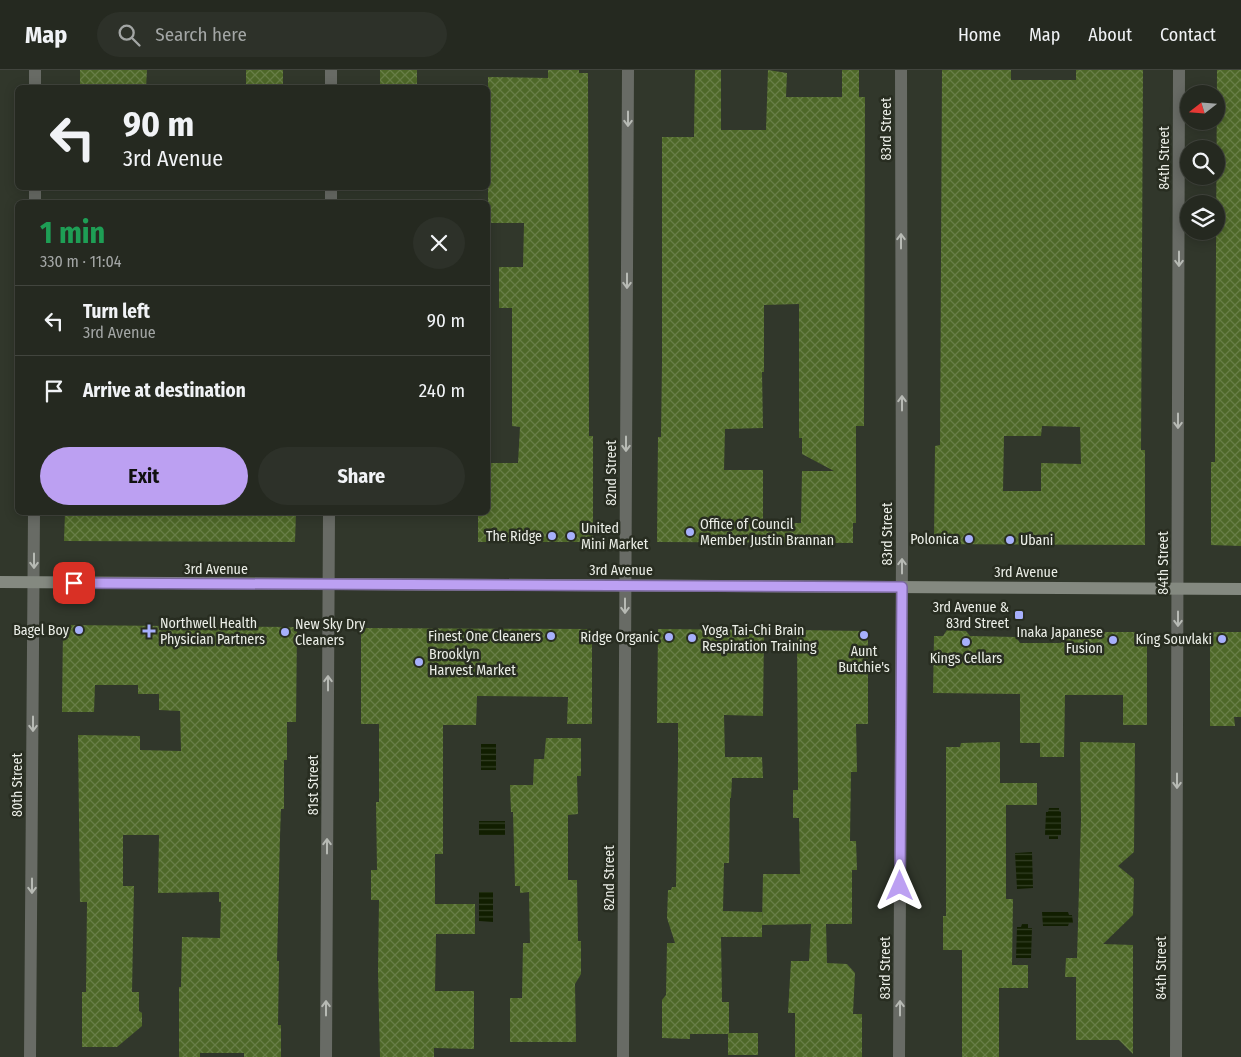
<!DOCTYPE html>
<html lang="en">
<head>
<meta charset="utf-8">
<style>
  body { margin:0; font-family:"Fira Sans Condensed",sans-serif; background:#2d3129; color:#f1f3f6; height:100vh; display:flex; flex-direction:column; font-size:19px; white-space:nowrap }
  * { box-sizing:border-box; margin:0 }
  p { font-size:16px; color:#a3a6a5 }
  .icon { flex:none; width:28px; height:28px; fill:none; stroke:currentColor; stroke-width:2; stroke-linecap:round; stroke-linejoin:round }
  .map { position:relative; flex:1; overflow:hidden }
  .panel { position:absolute; left:15px; top:130px; width:475px; height:315px; display:flex; flex-direction:column; background:#252920; border-radius:8px; box-shadow:0 2px 12px #0003,0 0 0 1px #42453e }
  .panel>* { flex:none }
  .hud { position:absolute; left:15px; top:15px; width:475px; height:105px; border-radius:8px; box-shadow:0 2px 12px #0003,0 0 0 1px #42453e; background:#252920; color:#f1f3f6; overflow:hidden }
  .needle { width:32px; rotate:253deg }
  .controls { position:absolute; left:1180px; top:15px; display:grid; gap:10px }
  .controls a { display:grid; place-items:center; width:45px; height:45px; border-radius:50%; background:#252920; box-shadow:0 2px 12px #0003,0 0 0 1px #42453e; font-size:25px }
  .pin { position:absolute; display:grid; place-items:center; width:42px; height:42px; color:#fff; margin:-21px; border-radius:10px; box-shadow:0 2px 8px #0006 }
  .me { position:absolute; width:55px; margin:-28px; rotate:0deg; stroke-linejoin:round; filter:drop-shadow(0 0 4px #0008) }
  .turn { display:flex; align-items:center; gap:18px; height:105px; padding:0 25px; font-size:22px }
  .turn .icon { width:65px; height:65px; stroke-width:2.5 }
  .turn b { display:block; font-size:35px; line-height:42px }
  .round { display:grid; place-items:center; flex:none; width:52px; height:52px; border-radius:26px; background:#2d3129 }
  .head { display:flex; align-items:center; justify-content:space-between; height:85px; padding:0 25px }
  h1 { font-size:30px; font-weight:700; line-height:38px; color:#1e9e55 }
  .button { display:flex; gap:10px; margin-top:auto; padding:10px 25px }
  .button a { flex:1; height:58px; border-radius:30px; background:#bca0f2; color:#111; font-size:20px; font-weight:700; line-height:58px; text-align:center }
  .button a+a { background:#2d3129; color:#f1f3f6 }
  ul { padding:0; list-style:none }
  li { display:flex; align-items:center; gap:15px; height:70px; padding:0 25px; border-top:1px solid #42453e }
  li div { flex:1 }
  li b { display:block; font-size:19px }
  li em { font-style:normal }
  header { display:flex; align-items:center; gap:30px; box-sizing:border-box; height:70px; padding:0 25px; background:#252920; border-bottom:1px solid #42453e }
  header strong { font-size:24px }
  nav { display:flex; gap:28px; margin-inline-start:auto; font-size:18px }
  .search { width:350px; height:45px; background:#2d3129; display:flex; align-items:center; gap:12px; box-sizing:border-box; padding:0 18px; border-radius:28px; color:#a3a6a5; font-size:19px }
  .map>svg:first-child { display:block }
  .water { fill:url(#water-rules) }
  .building { fill:url(#building-cross-hatch); fill-rule:evenodd }
  .lines { fill:none; stroke-linecap:round; stroke-linejoin:round }
  .street { stroke:#686b65; stroke-width:12 }
  .secondary { stroke:#848980; stroke-width:12 }
  .oneway { stroke:#b7bab4 }
  .route-casing { stroke:#7a689d; stroke-width:12 }
  .route { stroke:#bca0f2; stroke-width:9 }
  .poi-dot { fill:#a7b0fc; stroke:#282d21; stroke-width:2 }
  .labels { text-anchor:middle; stroke-width:5; stroke-linejoin:round; paint-order:stroke }
  .street-label { font-size:14px; fill:#ecefe8; stroke:#282d21 }
  .poi-label { font-size:14px; fill:#ecefe8; stroke:#282d21; text-anchor:end }
</style>
</head>
<body>
<header>
<strong>Map</strong>
<div class="search"><svg class="icon" aria-label="search" viewBox="0 0 24 24"><circle cx="10" cy="10" r="6"/><path d="M15 15l6 6"/></svg>Search here</div>
<nav><a>Home</a><a>Map</a><a>About</a><a>Contact</a></nav>
</header>
<div class="map">
<svg width="1241" height="987" viewBox="0 0 1241 987">
  <defs>
    <pattern id="water-rules" width="6" height="5" patternUnits="userSpaceOnUse" patternTransform="scale(1.25)"><rect width="6" height="5" fill="#111e00"/><path d="M0 2.5h6" fill="none" stroke="#343f25"/></pattern>
    <pattern id="building-cross-hatch" width="8" height="8" patternUnits="userSpaceOnUse" patternTransform="scale(1.25)"><rect width="8" height="8" fill="#4e6828"/><path d="M0 0l8 8M0 8l8-8" fill="none" stroke="#687e47"/></pattern>
  </defs>
  <rect width="100%" height="100%" fill="#31372b"/>
  <!-- water -->
  <path class="water" d="M481 674H496V700H481Z
    M1049 738H1059V741L1061 742V765H1058V769H1049V765H1045L1046 742H1048Z
    M479 751H505V765H479Z
    M1032 782 1033 818 1017 819 1015 783Z
    M479 822H493V852L479 851Z
    M1042 842H1068L1069 845H1072L1073 853H1069L1068 856H1043Z
    M1022 854H1028V858H1032L1031 888H1016L1017 857H1021Z"/>
  <!-- building -->
  <path class="building" d="M80 0H147L146 18H80Z
    M246 0H283V18H246Z
    M380 0H417V18H380Z
    M548 0H579V3H588L589 366H593V472H478V442H488V393H518L520 357 512 356V238H499V197H523L524 153H488V7L548 8Z
    M695 0H721V60H766L768 0 787 3 786 27H842V0H859V27H865L864 356H856V453H853V473L657 472 658 367H661L662 292V67H694ZM799 234V368H802V384L834 401H802L801 453H763V400H724L725 359 763 358 762 302H764V235Z
    M942 0H1011V10H1076V0H1143L1141 380H1145V475L934 474 935 376 940 375ZM1042 356 1080 357 1081 394 1041 393V421H1003L1004 366H1041Z
    M1217 0H1241V476L1211 475V392H1215V361Z
    M65 442H296L295 472 64 471Z
    M63 555 297 557 296 652H287V690H284V739H281L280 766 277 891H279L278 955H281V987H244V983H200V987H179V917H181L182 867 220 868 221 832H219V822L158 823 159 765H123V816H134L132 922H139V941L142 943V956L117 977H82V922H86L87 832H80L78 665 140 666V680L181 681 180 641 159 640V624H138V615H95L94 642H62Z
    M361 558 592 559V654H567L568 627 477 626 476 655H443V784H435V834H475V864H436L435 921H474V979L434 978V987H380L378 901 379 830H371V800H377L376 732H379V654H361Z
    M658 559 764 560 763 646 724 645 725 687H762L763 708H732L731 728H730L729 793H724L723 841 762 842V867H721L722 932H729V963H758V985H728V964H690V969L662 968V930L666 925 667 873H675L667 848 668 820H671L672 817H676L678 690V653H657Z
    M797 560 868 561V654H856L857 702H851L850 771H856L857 800H852V854H826L827 893 847 894 855 903 853 944H862V987H795V943H788L791 891H809L811 854 762 855 763 804H800L799 748H793V720H798Z
    M947 560 966 561 970 566 1016 567 1020 573H1061L1064 567H1103V562H1147V655H1123V625H1065L1064 687H1040V673H1020V624L933 623 934 566H943Z
    M1210 562H1241V647H1234L1235 656H1210Z
    M546 668H581V706H577L578 744 568 745V810H577L578 871H581V904L575 914 576 972H510V928H522L523 873H530L529 822 520 823V816H515L513 742H511L510 715H533L534 689H544Z
    M1000 672V713H1037V735H1006V829H1013L1012 895H1028V918H999V987H962V880H943V846H946V677H960L961 673Z
    M1080 672 1135 673 1134 782 1118 796 1134 809 1133 845 1103 874 1133 875V984L1119 970H1076V907H1065L1066 888H1077L1081 749Z"/>
  <g class="lines">
    <!-- street -->
    <path class="street" d="M35 18V0
      M331 18V0
      M35 132V118
      M331 132V118
      M30 987 34 442
      M326 987 329 442
      M623 987 628 0
      M899 987 902 484 901 0
      M1176 987 1179 0"/>
    <!-- secondary -->
    <path class="secondary" d="M0 512 1241 519"/>
  </g>
  <!-- one-way arrows -->
  <defs><path id="oneway-shaft" d="M-6 0H5M1.5-3L5.5 0L1.5 3" fill="none" stroke-width="1.6" stroke-linecap="round" stroke-linejoin="round" transform="scale(1.25)"/></defs>
  <g class="oneway">
    <use href="#oneway-shaft" transform="translate(628 49) rotate(90)"/>
    <use href="#oneway-shaft" transform="translate(901 171) rotate(-90)"/>
    <use href="#oneway-shaft" transform="translate(1179 189) rotate(90)"/>
    <use href="#oneway-shaft" transform="translate(627 211) rotate(90)"/>
    <use href="#oneway-shaft" transform="translate(902 333) rotate(-90)"/>
    <use href="#oneway-shaft" transform="translate(1178 351) rotate(90)"/>
    <use href="#oneway-shaft" transform="translate(626 374) rotate(90)"/>
    <use href="#oneway-shaft" transform="translate(34 491) rotate(90)"/>
    <use href="#oneway-shaft" transform="translate(902 496) rotate(-90)"/>
    <use href="#oneway-shaft" transform="translate(625 536) rotate(90)"/>
    <use href="#oneway-shaft" transform="translate(1178 549) rotate(90)"/>
    <use href="#oneway-shaft" transform="translate(328 613) rotate(-90)"/>
    <use href="#oneway-shaft" transform="translate(33 654) rotate(90)"/>
    <use href="#oneway-shaft" transform="translate(1177 711) rotate(90)"/>
    <use href="#oneway-shaft" transform="translate(327 776) rotate(-90)"/>
    <use href="#oneway-shaft" transform="translate(32 816) rotate(90)"/>
    <use href="#oneway-shaft" transform="translate(326 938) rotate(-90)"/>
    <use href="#oneway-shaft" transform="translate(900 938) rotate(-90)"/>
  </g>
  <g class="lines">
    <!-- route casing -->
    <g class="route-casing">
      <path id="route" d="M74 513 902 517 900 816"/>
    </g>
    <!-- route -->
    <use href="#route" class="route"/>
  </g>
  <!-- markers -->
  <g class="poi-dot">
    <circle cx="690" cy="462" r="5"/>
    <circle cx="552" cy="466" r="5"/>
    <circle cx="571" cy="466" r="5"/>
    <circle cx="969" cy="469" r="5"/>
    <circle cx="1010" cy="470" r="5"/>
    <rect x="1014" y="540" width="10" height="10" rx="2.5"/>
    <circle cx="79" cy="560" r="5"/>
    <path d="M146.5 553.5h5v5h5v5h-5v5h-5v-5h-5v-5h5z"/>
    <circle cx="285" cy="562" r="5"/>
    <circle cx="864" cy="565" r="5"/>
    <circle cx="551" cy="566" r="5"/>
    <circle cx="669" cy="567" r="5"/>
    <circle cx="692" cy="568" r="5"/>
    <circle cx="1222" cy="569" r="5"/>
    <circle cx="1113" cy="570" r="5"/>
    <circle cx="966" cy="572" r="5"/>
    <circle cx="419" cy="592" r="5"/>
  </g>
  <g class="labels">
    <!-- street labels -->
    <g class="street-label">
      <text transform="translate(886 59) rotate(-90)" y="5">83rd Street</text>
      <text transform="translate(1164 88) rotate(-90)" y="5">84th Street</text>
      <text transform="translate(611 403) rotate(-90)" y="5">82nd Street</text>
      <text transform="translate(887 464) rotate(-90)" y="5">83rd Street</text>
      <text transform="translate(1163 493) rotate(-90)" y="5">84th Street</text>
      <text x="216" y="504">3rd Avenue</text>
      <text x="621" y="505">3rd Avenue</text>
      <text x="1026" y="507">3rd Avenue</text>
      <text transform="translate(17 715) rotate(-90)" y="5">80th Street</text>
      <text transform="translate(313 715) rotate(-90)" y="5">81st Street</text>
      <text transform="translate(609 808) rotate(-90)" y="5">82nd Street</text>
      <text transform="translate(885 898) rotate(-90)" y="5">83rd Street</text>
      <text transform="translate(1161 898) rotate(-90)" y="5">84th Street</text>
    </g>
    <!-- poi labels -->
    <g class="poi-label">
      <text x="700" y="459" text-anchor="start">Office of Council<tspan x="700" dy="16">Member Justin Brannan</tspan></text>
      <text x="581" y="463" text-anchor="start">United<tspan x="581" dy="16">Mini Market</tspan></text>
      <text x="542" y="471">The Ridge</text>
      <text x="959" y="474">Polonica</text>
      <text x="1020" y="475" text-anchor="start">Ubani</text>
      <text x="1009" y="542">3rd Avenue &amp;<tspan x="1009" dy="16">83rd Street</tspan></text>
      <text x="160" y="558" text-anchor="start">Northwell Health<tspan x="160" dy="16">Physician Partners</tspan></text>
      <text x="295" y="559" text-anchor="start">New Sky Dry<tspan x="295" dy="16">Cleaners</tspan></text>
      <text x="69" y="565">Bagel Boy</text>
      <text x="702" y="565" text-anchor="start">Yoga Tai-Chi Brain<tspan x="702" dy="16">Respiration Training</tspan></text>
      <text x="1103" y="567">Inaka Japanese<tspan x="1103" dy="16">Fusion</tspan></text>
      <text x="541" y="571">Finest One Cleaners</text>
      <text x="659" y="572">Ridge Organic</text>
      <text x="1212" y="574">King Souvlaki</text>
      <text x="864" y="586" text-anchor="middle">Aunt<tspan x="864" dy="16">Butchie's</tspan></text>
      <text x="429" y="589" text-anchor="start">Brooklyn<tspan x="429" dy="16">Harvest Market</tspan></text>
      <text x="966" y="593" text-anchor="middle">Kings Cellars</text>
    </g>
  </g>
</svg>
<div class="controls">
<a><svg class="needle" viewBox="-14 -14 28 28"><path d="M0-13l5 13h-10z" fill="#e53935"/><path d="M0 13l5-13h-10z" fill="#a3a6a5"/></svg></a>
<a><svg class="icon" aria-label="search" viewBox="0 0 24 24"><circle cx="10" cy="10" r="6"/><path d="M15 15l6 6"/></svg></a>
<a><svg class="icon" aria-label="layers" viewBox="0 0 24 24"><path d="M12 4l9 5-9 5-9-5zM3 14l9 5 9-5"/></svg></a>
</div>
<div class="pin" style="left:74px;top:513px;background:#d93025"><svg class="icon" aria-label="arrive" viewBox="0 0 24 24"><path d="M6 21V4h12l-3 4 3 4H6"/></svg></div>
<svg class="me" style="left:900px;top:816px" viewBox="-20 -20 40 40"><path d="M0-17L14 15 0 8-14 15z" fill="#bca0f2" stroke="#fff" stroke-width="4"/></svg>
<div class="hud">
<div class="turn"><svg class="icon" aria-label="left" viewBox="0 0 24 24"><path d="M17 20v-9H6M10 6l-5 5 5 5"/></svg><div><b>90 m</b>3rd Avenue</div></div>
</div>
<section class="panel">
<div class="head"><div><h1>1 min</h1><p>330 m · 11:04</p></div><a class="round"><svg class="icon" aria-label="close" viewBox="0 0 24 24"><path d="M6 6l12 12M18 6L6 18"/></svg></a></div>
<ul>
<li><svg class="icon" aria-label="left" viewBox="0 0 24 24"><path d="M17 20v-9H6M10 6l-5 5 5 5"/></svg><div><b>Turn left</b><p>3rd Avenue</p></div><em>90 m</em></li>
<li><svg class="icon" aria-label="arrive" viewBox="0 0 24 24"><path d="M6 21V4h12l-3 4 3 4H6"/></svg><div><b>Arrive at destination</b></div><em>240 m</em></li>
</ul>
<div class="button"><a>Exit</a><a>Share</a></div>
</section>
</div>
</body>
</html>
